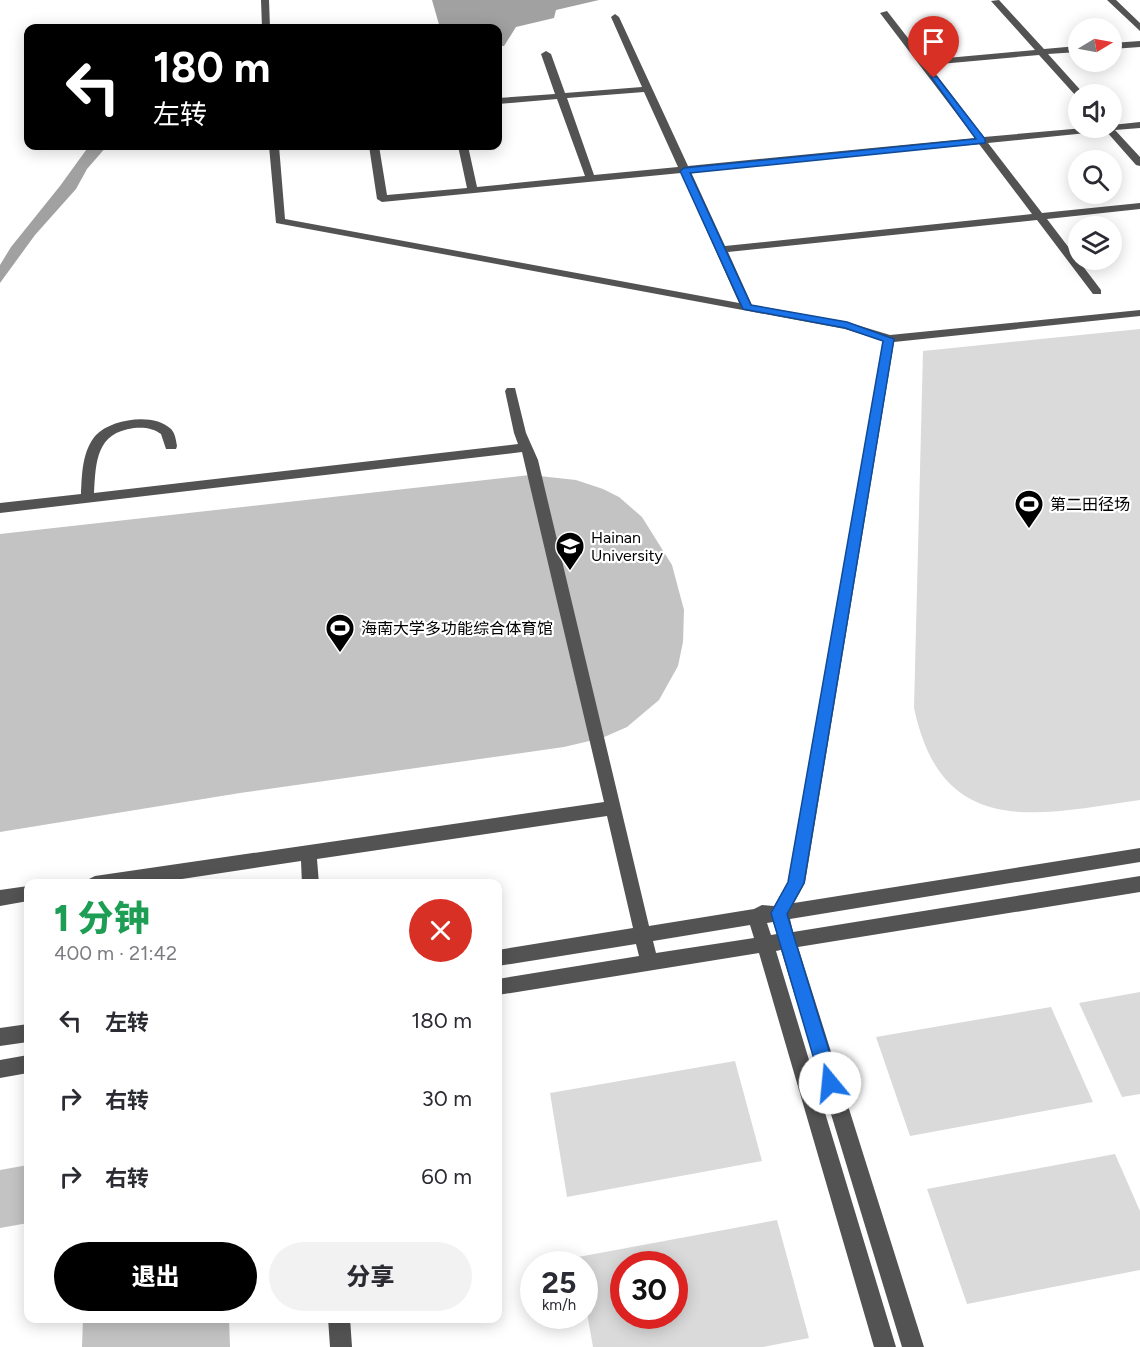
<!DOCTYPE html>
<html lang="zh">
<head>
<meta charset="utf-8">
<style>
  body { margin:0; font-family:Figtree,"Noto Sans SC",sans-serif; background:#f2f2f3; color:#2b2b33; height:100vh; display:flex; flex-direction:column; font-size:22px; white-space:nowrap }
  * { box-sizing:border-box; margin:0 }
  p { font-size:20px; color:#7c7c81 }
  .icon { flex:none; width:33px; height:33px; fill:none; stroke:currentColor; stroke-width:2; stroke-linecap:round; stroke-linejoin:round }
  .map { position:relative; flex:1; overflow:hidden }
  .panel { position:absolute; left:24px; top:879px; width:478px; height:444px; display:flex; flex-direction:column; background:#fff; border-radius:12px; box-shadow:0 3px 15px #0003 }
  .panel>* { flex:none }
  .hud { position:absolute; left:24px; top:24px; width:478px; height:126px; border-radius:12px; box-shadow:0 3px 15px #0003; background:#000; color:#fff; overflow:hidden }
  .needle { width:39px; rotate:80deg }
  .controls { position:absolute; left:1068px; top:18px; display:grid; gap:12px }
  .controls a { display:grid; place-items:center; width:54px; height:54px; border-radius:50%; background:#fff; box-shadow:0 3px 15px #0003; font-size:30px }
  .speed { position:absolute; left:520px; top:1251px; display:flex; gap:12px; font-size:30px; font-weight:700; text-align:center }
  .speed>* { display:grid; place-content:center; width:78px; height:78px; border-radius:50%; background:#fff; box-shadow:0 3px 15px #0003; line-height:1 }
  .speed small { font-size:15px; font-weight:400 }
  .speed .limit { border:9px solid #d22; background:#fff; color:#111 }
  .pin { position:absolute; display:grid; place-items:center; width:51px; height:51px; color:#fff; margin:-62px -26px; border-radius:50% 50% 50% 0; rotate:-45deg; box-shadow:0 0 6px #0007 }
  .pin .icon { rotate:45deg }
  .me { position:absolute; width:66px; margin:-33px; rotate:343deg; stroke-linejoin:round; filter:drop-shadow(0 0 4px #0008) }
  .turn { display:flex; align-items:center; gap:21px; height:126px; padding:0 30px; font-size:27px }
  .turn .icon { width:78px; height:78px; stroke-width:2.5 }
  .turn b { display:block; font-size:42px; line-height:51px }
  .round { display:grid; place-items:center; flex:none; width:63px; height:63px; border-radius:32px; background:#f2f2f3 }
  .head { display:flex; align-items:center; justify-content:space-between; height:102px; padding:0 30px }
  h1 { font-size:36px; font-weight:800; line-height:45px; color:#1e9e55 }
  .button { display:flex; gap:12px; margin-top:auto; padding:12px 30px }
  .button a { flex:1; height:69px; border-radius:36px; background:#000; color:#fff; font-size:24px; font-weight:800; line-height:69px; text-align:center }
  .button a+a { background:#f2f2f3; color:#2b2b33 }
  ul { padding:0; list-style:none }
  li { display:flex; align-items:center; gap:18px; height:78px; padding:0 30px }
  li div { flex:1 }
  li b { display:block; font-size:22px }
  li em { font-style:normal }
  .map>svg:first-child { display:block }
  .green { fill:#dadada; fill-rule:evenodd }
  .water { fill:#a1a1a1 }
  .building { fill:#c3c3c3 }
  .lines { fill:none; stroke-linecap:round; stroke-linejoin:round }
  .minor { fill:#535353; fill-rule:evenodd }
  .route { fill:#1a73e8; stroke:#114b97; stroke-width:1.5 }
  .labels { text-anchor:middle; stroke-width:4.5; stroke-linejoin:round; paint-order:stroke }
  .poi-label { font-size:16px; fill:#000; stroke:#fff; text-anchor:start }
</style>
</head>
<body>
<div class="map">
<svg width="1140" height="1347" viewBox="0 0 1140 1347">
  <rect width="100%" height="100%" fill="#fff"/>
  <!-- green -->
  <path class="green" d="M1140 329V800C1036 815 942 840 914 708L923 351Z
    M1140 992V1094L1122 1097 1079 1003Z
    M1051 1007 1093 1102 910 1136 876 1037Z
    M735 1061 762 1161 567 1197 550 1093Z
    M1115 1154 1140 1211V1270L967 1304 927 1189Z
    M777 1220 809 1338 763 1347H593L585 1302V1264H579L578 1257ZM624 1264H675V1316H624Z"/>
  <!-- water -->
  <path class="water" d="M432 0H599L556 10 554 18 516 27 504 46H498V28H440Z
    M89 146H107L87 169 76 189 35 235 0 283V265L11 247 60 186Z"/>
  <!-- building -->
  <path class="building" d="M530 475 576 480 603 489 619 497 642 517 672 565 684 610 683 642 678 666 659 700 627 727 602 738 564 747 240 793 0 832V534Z
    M28 1165V1223L0 1228V1170Z
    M83 1318H229L230 1347H82Z"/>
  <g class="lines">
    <!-- minor -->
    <path class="minor" d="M261 0H269L270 28H262Z
      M999 0 1044 49 1078 46V52L1048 54 1084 94 1076 96 1039 55 929 65 984 137 1084 128H1112V125L1140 122V128L1115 130 1140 157V166L1136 165 1106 131 988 143 1042 213 1140 203V209L1047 219 1101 290V294H1093L1037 220 728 252 752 305 847 322 890 335 1140 310V316L894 342 805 883 794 903 1140 848V862L790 919 793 932 1140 876V892L798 947 924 1347H902L781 950 776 951 896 1347H874L759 953 498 995V979L639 956 636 944 498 966V950L633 928 607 816 317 859 319 884H302L301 861 149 884H87L89 879 95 876 604 802 522 452 0 513V503L81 494C82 474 82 451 96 435 111 419 154 412 171 429 175 433 176 440 177 446L176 449H166L161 434C153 428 144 427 134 428 96 433 96 461 94 493L518 444 514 433 505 391 507 388H515L526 433 538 460 649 926 754 909 762 905 774 906 788 882 883 341 845 329 276 223 269 146H279L285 219 739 303 681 173 382 202 377 199 369 146H379L387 195 467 188 458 146H468L477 187 585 176 557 99 498 104V98L555 94 541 54 546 51 551 54 565 93 642 87 611 17 615 14 619 17 688 166 975 138 880 13 887 11 925 60 1035 50 991 1ZM644 92 678 167 594 175 567 98ZM979 144 1032 214 725 246 691 172ZM773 922 777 934 771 935 767 923ZM750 925 754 938 656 953 653 941Z
      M1107 0H1116L1140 23V31Z
      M1140 41V47L1112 49V43Z
      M28 886V901L0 906V890Z
      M28 1024V1042L0 1046V1028Z
      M28 1055V1073L0 1078V1060Z
      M328 1318H350L352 1347H330Z"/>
  </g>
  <!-- route -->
  <path class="route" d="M931 77H937L985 139V143L690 173 751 305 847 322 894 339 804 883 787 914 839 1083 836 1089 830 1091 824 1089 821 1083 771 913 788 882 883 341 845 328 743 309 680 171 684 168 976 139Z"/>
  <!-- icons -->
  <defs>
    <g id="stadium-pin" transform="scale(1.5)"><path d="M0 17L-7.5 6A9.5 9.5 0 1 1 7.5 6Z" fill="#000" stroke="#fff"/><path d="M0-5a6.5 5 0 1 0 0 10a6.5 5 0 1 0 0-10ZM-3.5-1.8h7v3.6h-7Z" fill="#fff"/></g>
    <g id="university-pin" transform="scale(1.5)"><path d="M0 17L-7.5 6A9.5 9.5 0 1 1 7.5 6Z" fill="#000" stroke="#fff"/><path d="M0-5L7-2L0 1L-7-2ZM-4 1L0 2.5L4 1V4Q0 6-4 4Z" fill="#fff"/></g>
  </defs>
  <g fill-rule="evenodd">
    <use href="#stadium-pin" x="1029" y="504"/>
    <use href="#university-pin" x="570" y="546"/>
    <use href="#stadium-pin" x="340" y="628"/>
  </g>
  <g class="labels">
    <!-- poi labels -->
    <g class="poi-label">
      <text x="1050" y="510">第二田径场</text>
      <text x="591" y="543">Hainan<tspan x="591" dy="18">University</tspan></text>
      <text x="361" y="634">海南大学多功能综合体育馆</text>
    </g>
  </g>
</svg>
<div class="controls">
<a><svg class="needle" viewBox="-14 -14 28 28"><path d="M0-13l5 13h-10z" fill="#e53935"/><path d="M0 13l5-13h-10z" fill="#7c7c81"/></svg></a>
<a><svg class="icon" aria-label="sound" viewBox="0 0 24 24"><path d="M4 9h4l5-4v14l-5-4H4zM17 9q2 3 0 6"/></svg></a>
<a><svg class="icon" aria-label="search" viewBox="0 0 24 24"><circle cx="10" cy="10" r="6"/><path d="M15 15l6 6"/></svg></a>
<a><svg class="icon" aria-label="layers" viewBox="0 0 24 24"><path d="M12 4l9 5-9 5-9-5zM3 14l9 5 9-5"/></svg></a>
</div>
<div class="speed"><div>25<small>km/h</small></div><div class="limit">30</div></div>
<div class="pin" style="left:934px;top:78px;background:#d93025"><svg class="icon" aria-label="arrive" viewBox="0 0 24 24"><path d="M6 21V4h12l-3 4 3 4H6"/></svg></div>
<svg class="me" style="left:830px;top:1083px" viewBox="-20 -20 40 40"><circle r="19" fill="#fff"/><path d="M0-13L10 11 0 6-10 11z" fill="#1a73e8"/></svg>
<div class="hud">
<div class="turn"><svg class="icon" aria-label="left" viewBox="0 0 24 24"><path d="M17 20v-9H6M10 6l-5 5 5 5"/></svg><div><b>180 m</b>左转</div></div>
</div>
<section class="panel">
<div class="head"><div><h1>1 分钟</h1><p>400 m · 21:42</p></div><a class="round" style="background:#d93025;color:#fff"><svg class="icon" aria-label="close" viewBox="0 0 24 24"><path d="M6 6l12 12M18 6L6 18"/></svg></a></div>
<ul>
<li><svg class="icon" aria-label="left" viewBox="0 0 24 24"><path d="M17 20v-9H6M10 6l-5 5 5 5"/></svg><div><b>左转</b></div><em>180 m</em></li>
<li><svg class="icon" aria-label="right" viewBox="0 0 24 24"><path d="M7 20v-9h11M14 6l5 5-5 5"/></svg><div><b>右转</b></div><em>30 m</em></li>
<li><svg class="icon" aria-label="right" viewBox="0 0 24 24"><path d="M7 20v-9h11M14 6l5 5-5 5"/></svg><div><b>右转</b></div><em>60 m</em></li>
</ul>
<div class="button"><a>退出</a><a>分享</a></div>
</section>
</div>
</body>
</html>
